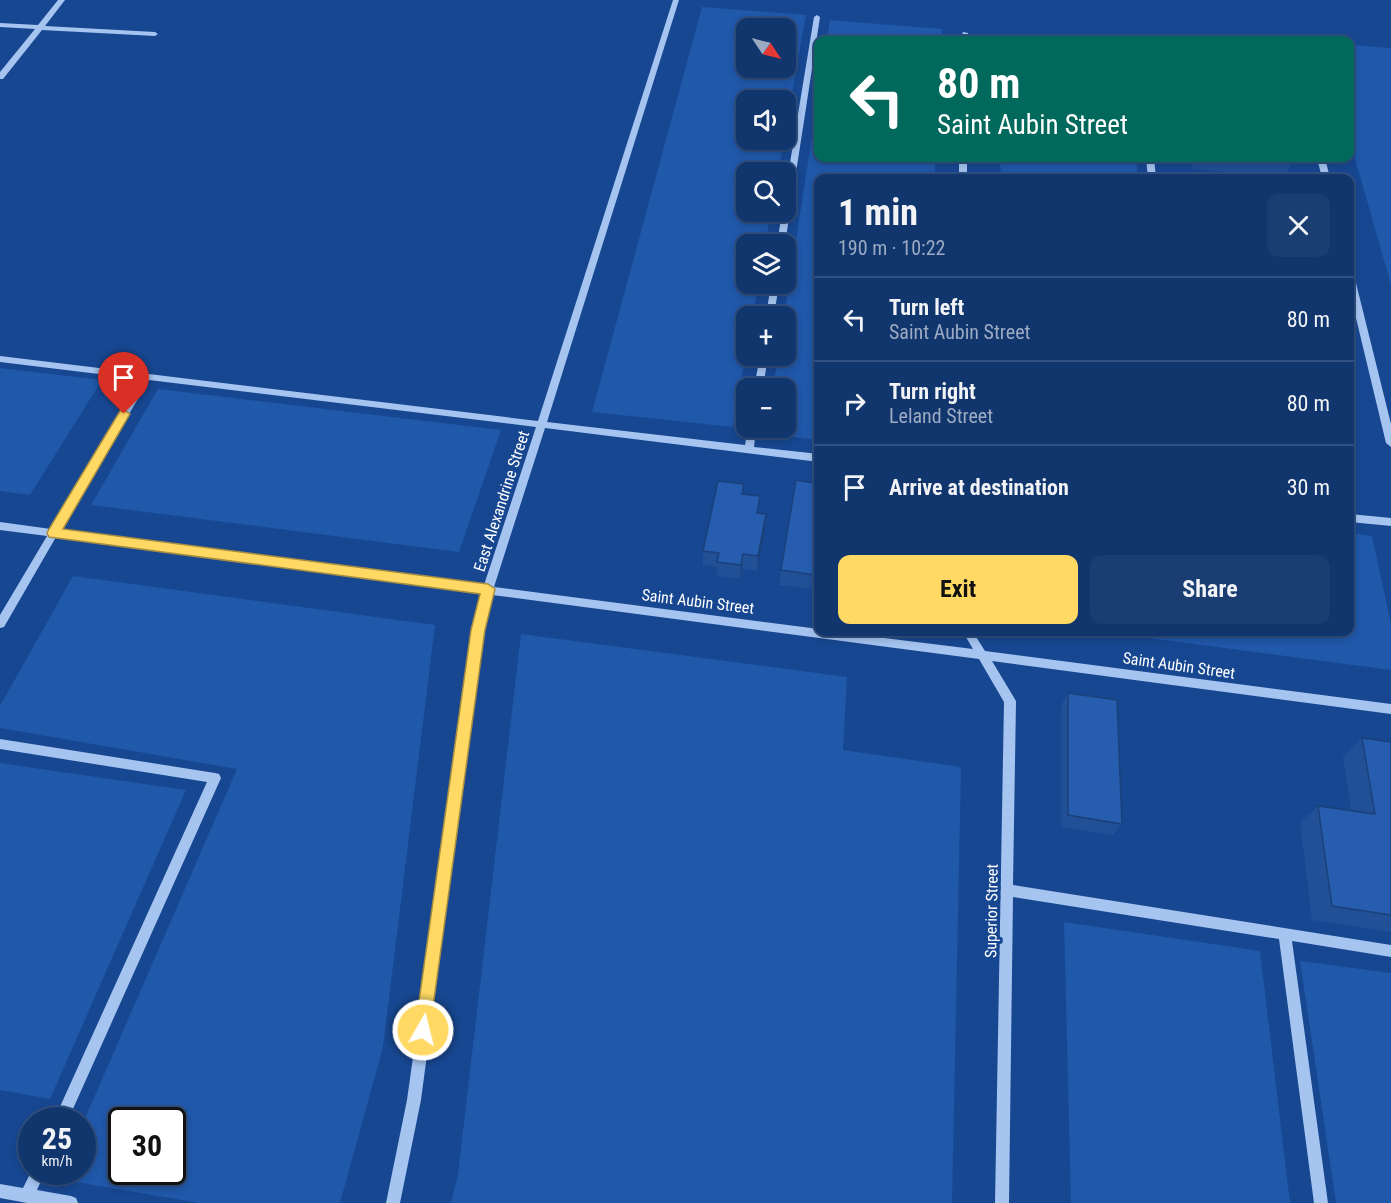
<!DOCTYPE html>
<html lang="en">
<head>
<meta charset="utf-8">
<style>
  body { margin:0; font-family:"Roboto Condensed",sans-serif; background:#1a3d72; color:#f1f3f6; height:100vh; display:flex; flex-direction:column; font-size:22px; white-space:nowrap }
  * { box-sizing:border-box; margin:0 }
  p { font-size:20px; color:#9cabc2 }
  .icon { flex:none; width:33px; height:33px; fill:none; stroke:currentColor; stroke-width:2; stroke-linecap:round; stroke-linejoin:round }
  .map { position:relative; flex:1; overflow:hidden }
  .details { position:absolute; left:814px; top:174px; width:540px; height:462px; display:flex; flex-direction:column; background:#11356d; border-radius:12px; box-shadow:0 3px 9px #0003,0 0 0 2px #305080 }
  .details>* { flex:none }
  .banner { position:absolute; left:814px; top:36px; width:540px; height:126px; border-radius:12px; box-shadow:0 3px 9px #0003,0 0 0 2px #305080; background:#00695c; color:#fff; overflow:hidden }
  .needle { width:39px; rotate:125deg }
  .controls { position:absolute; left:736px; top:18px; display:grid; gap:12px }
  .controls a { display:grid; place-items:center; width:60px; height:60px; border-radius:12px; background:#11356d; box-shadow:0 3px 9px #0003,0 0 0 2px #305080; font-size:30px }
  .speed { position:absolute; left:18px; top:1107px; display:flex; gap:12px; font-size:30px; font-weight:700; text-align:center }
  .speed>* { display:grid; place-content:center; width:78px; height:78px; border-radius:50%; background:#11356d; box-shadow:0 3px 9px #0003,0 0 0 2px #305080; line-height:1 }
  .speed small { font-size:15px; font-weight:400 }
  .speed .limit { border:3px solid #111; border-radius:9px; background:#fff; color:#111 }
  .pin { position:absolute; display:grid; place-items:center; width:51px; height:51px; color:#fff; margin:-62px -26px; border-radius:50% 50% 50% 0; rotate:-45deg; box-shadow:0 0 6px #0007 }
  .pin .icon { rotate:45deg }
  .me { position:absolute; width:66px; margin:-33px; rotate:8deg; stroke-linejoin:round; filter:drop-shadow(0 0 4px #0008) }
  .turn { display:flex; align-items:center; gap:21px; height:126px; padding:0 24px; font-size:27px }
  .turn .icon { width:78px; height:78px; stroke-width:2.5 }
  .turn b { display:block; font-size:42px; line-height:51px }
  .round { display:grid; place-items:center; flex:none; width:63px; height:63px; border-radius:12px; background:#1a3d72 }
  .summary { display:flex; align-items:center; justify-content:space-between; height:102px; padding:0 24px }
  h1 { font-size:36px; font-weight:700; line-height:45px }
  .primary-button { display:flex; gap:12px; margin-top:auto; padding:12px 24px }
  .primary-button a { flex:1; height:69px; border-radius:12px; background:#ffd964; color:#111; font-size:24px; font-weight:700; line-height:69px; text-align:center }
  .primary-button a+a { background:#1a3d72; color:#f1f3f6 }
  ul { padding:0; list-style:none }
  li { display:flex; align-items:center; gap:18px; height:84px; padding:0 24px; border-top:2px solid #305080 }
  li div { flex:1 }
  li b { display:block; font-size:22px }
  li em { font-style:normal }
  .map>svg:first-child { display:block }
  .green { fill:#2058aa; fill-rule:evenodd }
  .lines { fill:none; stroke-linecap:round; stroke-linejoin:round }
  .minor { fill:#a5c4f0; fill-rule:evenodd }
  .wall { fill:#215096 }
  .shaded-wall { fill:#1b417a }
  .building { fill:#265daf; stroke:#1b417a; stroke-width:1.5 }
  .route { fill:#ffd964; stroke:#a68d41; stroke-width:1.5 }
  .labels { text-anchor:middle; stroke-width:6; stroke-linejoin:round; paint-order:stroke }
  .street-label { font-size:16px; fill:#fff; stroke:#174791 }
</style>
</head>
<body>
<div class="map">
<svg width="1391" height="1203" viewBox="0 0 1391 1203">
  <rect width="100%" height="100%" fill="#174791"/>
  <!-- green -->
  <path class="green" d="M702 7 806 15 786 127V100H747V140H784L778 172H747V212H771L765 244H747V284H758L753 316H747V348L733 427 592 412ZM786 28V68H747V28Z
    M830 20 942 29V40H827Z
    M1350 45 1391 48V285L1350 141Z
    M819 92V158H936L934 178H819V440L766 434 767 428H786V388H773L778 356H786L784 316Z
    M1000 158H1136L1138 178H1001Z
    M0 368 102 380 30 495 0 491Z
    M158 389H159L501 430 459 552 91 505Z
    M1350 533 1372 536 1391 624V670L1102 632H1350Z
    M73 576 435 625 383 1047 340 1203H199L58 1179 61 1172H82L83 1123 237 769 0 728V706ZM122 1120H172V1172H122Z
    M521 634 847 677 843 750 961 767 952 1203H451L458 1174Z
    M0 763 186 790 50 1099 0 1090Z
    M1064 922 1260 951 1290 1203H1071Z
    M1300 961 1391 973V1203H1336Z"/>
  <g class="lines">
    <!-- minor -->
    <path class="minor" d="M58 0H65L45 26 155 32 158 34 155 36 42 30 3 79H0V72L35 29 0 27V23L38 25Z
      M673 0H679L547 422 745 445 748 428H756L754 447 819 454V462L545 428 494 587 819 629V632H836L973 649 963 632H973L985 651 1391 704V714L992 661 1016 701 1013 885 1391 945V957L1292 941 1328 1203H1314L1279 939 1013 897 1009 1203H995L1004 702 979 659 492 595 483 630 421 1100 400 1203H386L407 1100 473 630 482 594 56 537 4 627 0 628V615L47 536 0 530V522L51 529 140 379 0 362V356L538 421ZM149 380 536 427 484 585 61 530Z
      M817 15 820 17 785 244H777L782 212H786V187L814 17Z
      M963 32 968 33 967 40H960Z
      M959 158H967V178H959Z
      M1146 158H1154L1156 178H1148Z
      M1317 158H1325L1330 178H1322Z
      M1350 272 1354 275 1391 424V447L1386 443 1350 293Z
      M771 284H779L774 316H766Z
      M760 356H768L763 388H754Z
      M1350 514 1391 518V526L1350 522Z
      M0 739 215 773 219 774 221 778 68 1120H54L207 782 0 749Z
      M32 1170 45 1172 37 1190 71 1196 76 1198 78 1203H27L0 1198V1184L23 1188Z"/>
  </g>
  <!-- wall -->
  <path class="wall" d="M1191 158H1293V160L1285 177 1193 169Z
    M743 494 759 513 766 514 765 529 757 571 742 569 740 579 717 576V567L703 565V551Z
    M819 548 813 589 779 585 781 570Z
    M1068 693 1122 824 1113 835 1061 827V706Z
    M1362 738 1391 742V932L1312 920 1300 822 1318 806 1351 811 1343 756Z"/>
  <!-- shaded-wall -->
  <path class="shaded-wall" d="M766 514 765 529 757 571 758 556Z
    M743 554 742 569 740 579 741 565Z"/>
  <!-- building -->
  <path class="building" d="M1258 158H1293V160Z
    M796 480 819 484V548L815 575 781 570Z
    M718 481 744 484 742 494 760 496 757 513 766 514 758 556 743 554 741 565 717 562 719 553 703 551Z
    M1068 693 1117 700 1122 824 1068 815Z
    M1362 738 1391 742V915L1332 906 1318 806 1375 814Z"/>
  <!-- route -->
  <path class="route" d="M124 410 130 414 63 529 488 584 495 589 485 630 429 1036 423 1038 417 1036 415 1030 471 630 480 594 49 537 47 533 49 529 120 411Z"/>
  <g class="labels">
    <!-- street labels -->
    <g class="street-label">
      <text transform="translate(501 501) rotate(-72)" y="6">East Alexandrine Street</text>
      <text transform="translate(698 601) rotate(7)" y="6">Saint Aubin Street</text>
      <text transform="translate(1179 665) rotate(8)" y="6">Saint Aubin Street</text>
      <text transform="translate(991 911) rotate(-89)" y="6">Superior Street</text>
    </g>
  </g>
</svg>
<div class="controls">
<a><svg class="needle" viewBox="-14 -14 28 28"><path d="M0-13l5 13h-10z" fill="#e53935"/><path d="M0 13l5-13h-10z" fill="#9cabc2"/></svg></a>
<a><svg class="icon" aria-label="sound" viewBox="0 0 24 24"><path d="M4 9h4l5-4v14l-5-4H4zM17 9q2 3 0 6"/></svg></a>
<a><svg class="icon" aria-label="search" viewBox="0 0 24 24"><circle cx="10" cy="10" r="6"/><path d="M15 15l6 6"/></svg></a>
<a><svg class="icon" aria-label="layers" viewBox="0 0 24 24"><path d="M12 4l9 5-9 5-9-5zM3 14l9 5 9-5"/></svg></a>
<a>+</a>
<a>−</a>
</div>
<div class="speed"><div>25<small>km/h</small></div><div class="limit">30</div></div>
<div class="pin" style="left:124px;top:414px;background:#d93025"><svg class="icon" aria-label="arrive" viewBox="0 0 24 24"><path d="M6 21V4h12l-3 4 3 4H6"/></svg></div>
<svg class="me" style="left:423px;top:1030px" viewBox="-20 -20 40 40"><circle r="17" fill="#ffd964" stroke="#fff" stroke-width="3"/><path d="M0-11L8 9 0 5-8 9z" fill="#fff"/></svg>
<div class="banner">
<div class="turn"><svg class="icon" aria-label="left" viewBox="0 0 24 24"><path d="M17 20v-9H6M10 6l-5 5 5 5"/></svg><div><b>80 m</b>Saint Aubin Street</div></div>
</div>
<section class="details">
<div class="summary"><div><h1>1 min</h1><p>190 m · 10:22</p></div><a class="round"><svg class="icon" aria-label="close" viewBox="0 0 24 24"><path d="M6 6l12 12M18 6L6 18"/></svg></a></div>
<ul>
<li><svg class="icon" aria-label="left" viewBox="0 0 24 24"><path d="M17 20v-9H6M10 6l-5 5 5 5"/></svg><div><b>Turn left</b><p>Saint Aubin Street</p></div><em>80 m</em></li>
<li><svg class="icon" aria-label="right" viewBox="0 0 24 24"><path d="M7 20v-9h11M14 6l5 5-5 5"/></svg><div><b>Turn right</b><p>Leland Street</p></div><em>80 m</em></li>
<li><svg class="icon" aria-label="arrive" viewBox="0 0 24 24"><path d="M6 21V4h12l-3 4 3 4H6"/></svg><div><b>Arrive at destination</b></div><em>30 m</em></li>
</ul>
<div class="primary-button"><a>Exit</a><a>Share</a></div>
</section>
</div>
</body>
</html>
